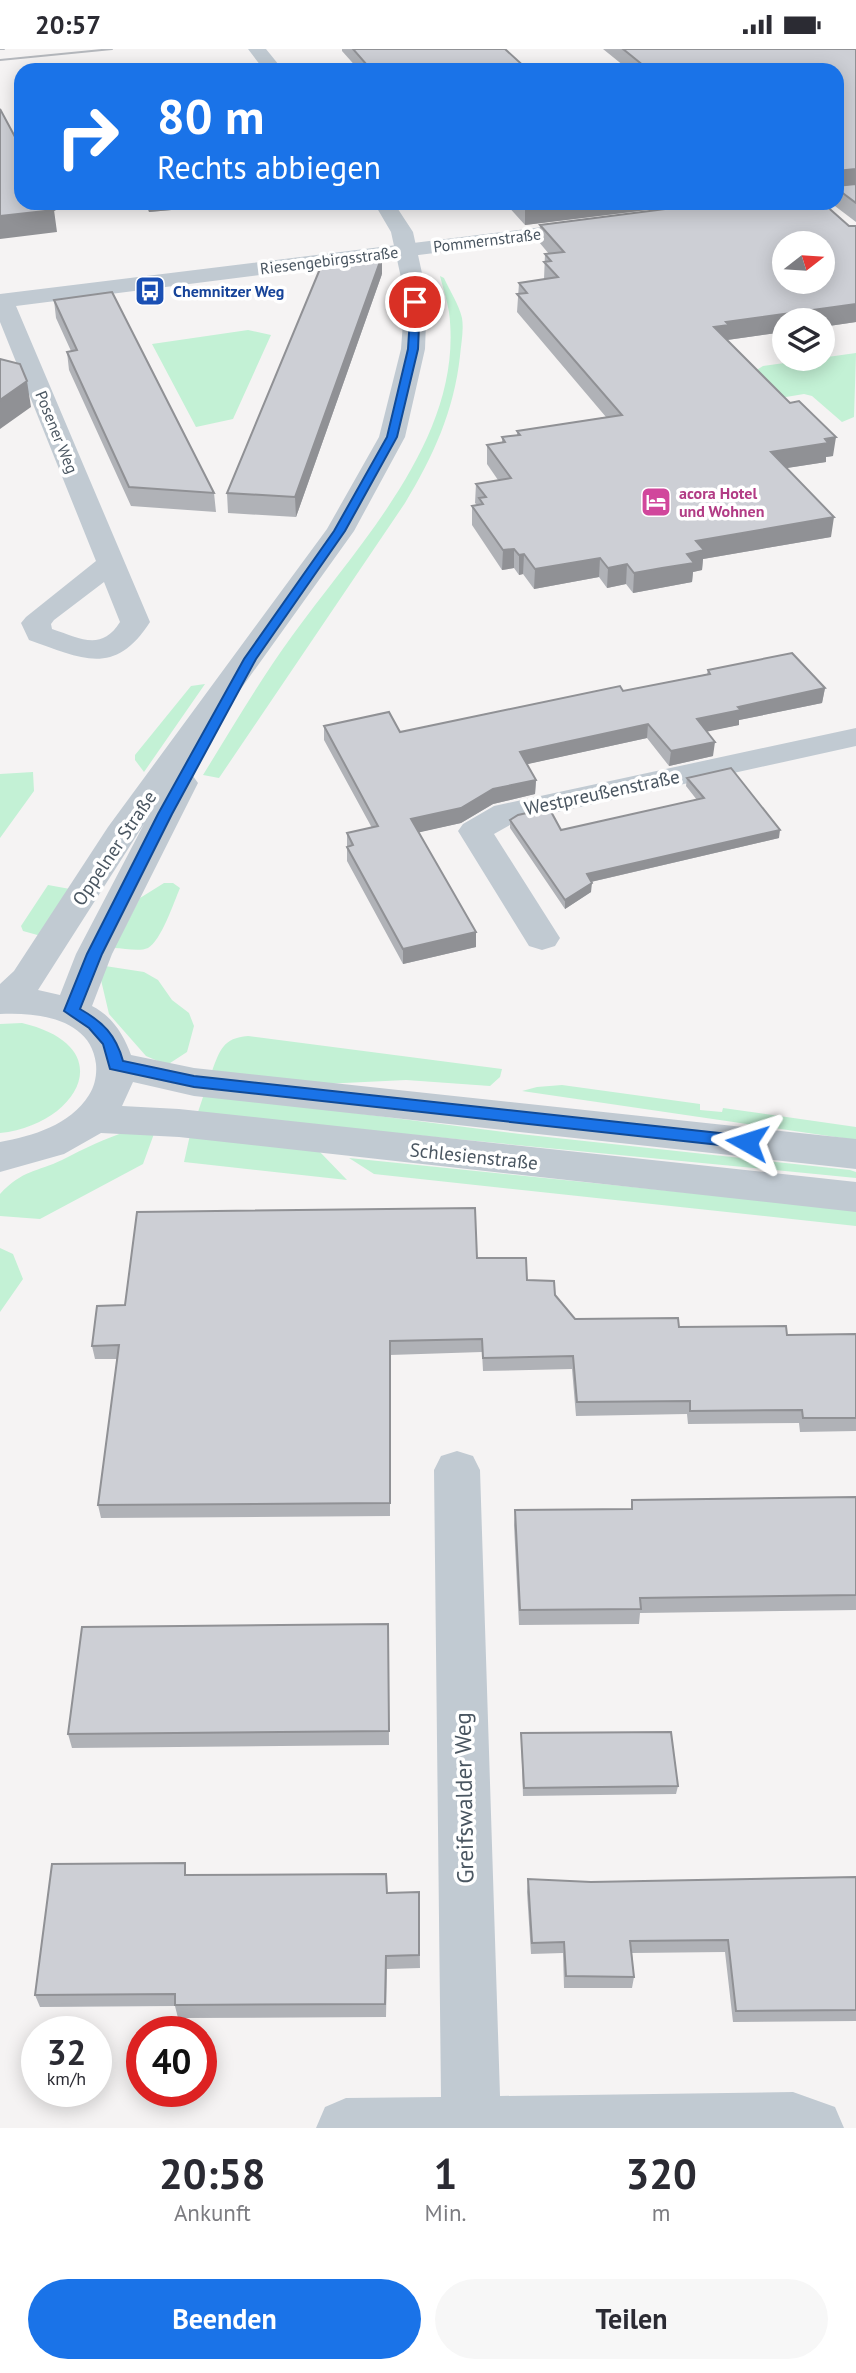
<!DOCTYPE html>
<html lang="de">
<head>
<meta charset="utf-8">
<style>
  body { margin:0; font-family:"PT Sans",sans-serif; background:#f7f7f7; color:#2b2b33; height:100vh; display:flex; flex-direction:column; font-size:26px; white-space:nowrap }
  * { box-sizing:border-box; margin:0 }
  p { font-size:23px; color:#7c7c81 }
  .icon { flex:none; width:38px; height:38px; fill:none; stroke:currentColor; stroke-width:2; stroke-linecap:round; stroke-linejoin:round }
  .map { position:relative; height:2079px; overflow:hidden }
  .drawer { display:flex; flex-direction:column; background:#fff; flex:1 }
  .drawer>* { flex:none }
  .top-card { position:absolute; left:14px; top:14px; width:830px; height:147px; border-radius:21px; box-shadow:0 4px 18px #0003; background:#1a73e8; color:#fff; overflow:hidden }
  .needle { width:46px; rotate:73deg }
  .tools { position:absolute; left:772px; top:182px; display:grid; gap:14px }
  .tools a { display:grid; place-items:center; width:63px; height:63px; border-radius:50%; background:#fff; box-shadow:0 4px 18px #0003; font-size:35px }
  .speed { position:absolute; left:21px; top:1967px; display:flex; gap:14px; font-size:35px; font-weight:700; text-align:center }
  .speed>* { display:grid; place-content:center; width:91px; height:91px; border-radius:50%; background:#fff; box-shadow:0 4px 18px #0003; line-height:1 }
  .speed small { font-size:18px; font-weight:400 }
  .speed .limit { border:10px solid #d22; background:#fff; color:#111 }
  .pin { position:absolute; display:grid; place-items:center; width:60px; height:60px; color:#fff; margin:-30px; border:4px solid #fff; border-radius:50%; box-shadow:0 2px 7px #0007 }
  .me { position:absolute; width:77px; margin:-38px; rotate:276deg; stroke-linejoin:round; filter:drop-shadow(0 0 5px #0008) }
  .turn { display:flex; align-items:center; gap:24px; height:147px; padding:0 28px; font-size:32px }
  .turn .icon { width:91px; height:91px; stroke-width:2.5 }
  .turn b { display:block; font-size:49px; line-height:60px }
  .eta { display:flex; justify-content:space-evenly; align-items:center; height:119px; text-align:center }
  .eta b { font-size:42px; font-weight:700; line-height:49px }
  .primary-button { display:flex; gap:14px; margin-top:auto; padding:14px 28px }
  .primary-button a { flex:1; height:80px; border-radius:42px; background:#1a73e8; color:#fff; font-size:28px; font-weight:700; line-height:80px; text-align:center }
  .primary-button a+a { background:#f7f7f7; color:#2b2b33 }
  .status { display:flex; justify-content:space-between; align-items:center; height:49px; padding:0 35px; background:#fff; direction:ltr }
  .status svg { height:19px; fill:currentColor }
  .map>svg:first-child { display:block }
  .green { fill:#c3f1d5 }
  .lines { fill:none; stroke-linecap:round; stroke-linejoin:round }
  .minor { fill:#c1cad2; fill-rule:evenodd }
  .tertiary { fill:#c1cad2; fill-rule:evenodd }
  .tram { stroke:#b5b8bd; stroke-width:2 }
  .wall { fill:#b0b2b7 }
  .shaded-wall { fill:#909195 }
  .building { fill:#cdcfd5; stroke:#909195; stroke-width:2; fill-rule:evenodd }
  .route { fill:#1a73e8; stroke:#114b97; stroke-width:2 }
  .labels { text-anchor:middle; stroke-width:7; stroke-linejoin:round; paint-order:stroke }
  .far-street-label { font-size:16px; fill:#4a5661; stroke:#fff }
  .far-transit-label { font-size:16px; font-weight:bold; fill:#164399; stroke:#fff; text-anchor:start }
  .far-hotel-label { font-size:16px; font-weight:bold; fill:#b23c85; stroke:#fff; text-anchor:start }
  .street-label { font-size:19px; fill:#4a5661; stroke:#fff }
  .near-street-label { font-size:23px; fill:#4a5661; stroke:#fff }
</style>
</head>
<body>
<div class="status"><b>20:57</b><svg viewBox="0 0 49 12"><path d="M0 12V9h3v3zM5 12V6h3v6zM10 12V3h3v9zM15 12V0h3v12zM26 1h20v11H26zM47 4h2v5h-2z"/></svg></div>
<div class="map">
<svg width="856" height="2079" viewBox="0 0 856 2079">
  <rect width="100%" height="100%" fill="#f5f3f3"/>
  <!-- green -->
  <path class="green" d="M440 227 444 229C450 242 459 256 462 269 464 281 461 295 460 307 454 362 433 408 405 454L219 729 203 726C232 679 260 631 292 587 359 494 465 387 449 263 447 251 443 239 440 227Z
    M248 281 271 286 233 370 196 378 152 295Z
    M856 304 854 368 842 373 812 347 804 345 744 355 747 327 763 317Z
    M205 635 144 723 135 711V706L191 637Z
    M33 723 34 742 0 789V725Z
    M164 834H173L180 839C174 853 161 892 148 899 139 903 124 899 114 899L140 849Z
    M48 836 70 840 41 887 23 882 21 877Z
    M105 917 144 923 158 931 172 951 189 964 194 977 187 1003 167 1016 146 1007 109 965 101 931Z
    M22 974C123 998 77 1076 0 1084V975Z
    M248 987 502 1020 500 1028 490 1037 406 1031 323 1035 212 1022C220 1001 223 989 248 987Z
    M562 1036 700 1055V1061L722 1063 723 1059 856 1078V1091L522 1042 537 1038Z
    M204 1045 520 1085 850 1121 856 1123V1129L332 1078 198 1063Z
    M128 1082H155L143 1115 40 1170 0 1167V1145C22 1121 37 1123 62 1111 85 1099 104 1090 128 1082Z
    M190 1086 319 1102 347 1131 184 1113Z
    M349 1109 856 1161V1177L374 1125Z
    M0 1199 13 1205 23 1230 0 1263Z"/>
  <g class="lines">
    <!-- minor -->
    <path class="minor" d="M592 172 600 173 603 178 600 183 16 257 150 573C114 629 81 609 29 591L21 574 26 568 96 512 0 273V245ZM104 533 120 573C101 603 80 589 52 580L51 575 54 571Z
      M856 679V697L517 772 494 785 560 889 555 897 542 901 529 897 458 782 463 775 494 757Z
      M457 1402 473 1407 480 1421 500 2047 793 2043 835 2058 844 2079H316L325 2058 346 2049 441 2048 434 1421 441 1407Z"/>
    <!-- tertiary -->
    <path class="tertiary" d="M248 0H266L283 21H264Z
      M374 154H394L413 183 427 247 425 300 405 388 354 482 180 725 193 727 198 734 112 905 92 957C112 967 124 986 131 1006L194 1019 856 1090V1120L194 1047 133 1033 122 1057 179 1060 856 1133V1163L179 1088 101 1084 64 1105 0 1123V1093C33 1087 70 1076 89 1046 95 1037 97 1025 96 1015 91 969 36 963 0 965V935L14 922 108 778 327 480 379 388 401 300 405 247 391 183ZM144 775 76 905 60 946 38 941Z"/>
    <!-- tram -->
    <path class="tram" d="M0 0H4
      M0 11 112 0"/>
  </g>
  <!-- wall -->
  <path class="wall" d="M342 0H505L528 21H359L342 2Z
    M603 0H856V173L831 154H836V21H629Z
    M144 154H250L149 163Z
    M505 154H704L525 176Z
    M540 176 856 273 822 278V271L784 283 727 291 833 407 826 408V413L786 419 831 488 703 510 702 521 693 523 692 533 633 544 626 535 607 539 599 528 534 540 523 525 519 526 514 519 502 521 472 476V457L477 456 475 454 476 435 498 431 487 415V396L502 393V388L517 386V382L606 368 517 263 519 234 544 230 545 205H549L539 193Z
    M382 225 296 468 228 464 227 444Z
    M54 251 214 444 216 463 131 457 69 321 67 303 71 302 56 269Z
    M708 621 825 639 822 654 739 671V676L707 682 713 707 669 717 647 689 527 715 536 731 535 745 493 755 461 774 419 783 476 898 403 915 347 812V784L372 779 324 691V677L400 683 623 642 707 625Z
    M687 729 779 789 591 833V843L565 860 510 779V771L561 781 697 751 686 737Z
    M477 1209 527 1231 555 1246 575 1270 787 1286 856 1285V1382L800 1383 799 1374 688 1375 687 1365 576 1367 572 1320 483 1322 482 1303 390 1306V1467L101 1469 98 1456 117 1310H95L92 1297 125 1256Z
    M856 1448V1561L640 1564 639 1575 519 1576 514 1476 515 1461 631 1460 632 1451Z
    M388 1575 389 1696 72 1699 68 1685Z
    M521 1684 678 1737 676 1745 523 1747Z
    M188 1826 387 1844 419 1843 420 1919 387 1920 386 1968 178 1969 175 1957 40 1958 35 1946Z
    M856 1828V1972L733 1973 725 1903 632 1904 634 1928 632 1939H564L563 1904 531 1905 527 1843 528 1830 591 1833Z"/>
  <!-- shaded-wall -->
  <path class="shaded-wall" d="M856 120V136L836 138V122Z
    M148 154H250L149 163Z
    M570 154H704L525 176V159Z
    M54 161 57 183 0 190V167Z
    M382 207V225L296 468 295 448Z
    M856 255V273L822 278V271H784V283L727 291 714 278 726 273Z
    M27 332 31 358 0 380V351Z
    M836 388 833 407 826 408V413L768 422 771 403Z
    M834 468 831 488 703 510 702 521 693 523 692 533 633 544 634 524 696 492Z
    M514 500V519L502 521 503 501Z
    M524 505 523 525 519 526V506Z
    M600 509 599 528 534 540 535 520Z
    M627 515 626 535 607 539 608 519Z
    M825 639 822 654 739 671V676L696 685 697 670 738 658Z
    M648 675 647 689 519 717 520 703Z
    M715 693 713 707 669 717 671 702Z
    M536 731 535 745 493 755 461 774 412 785 411 770 493 740Z
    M780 781 779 789 586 834 587 825Z
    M592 834 591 843 565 860V851Z
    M476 883V898L403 915V900Z"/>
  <!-- building -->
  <path class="building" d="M353 0H505L528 21H368L363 16H367Z
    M623 0H856V120L836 122V21H649Z
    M0 60 21 99V154H50L54 161 0 167Z
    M836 128 837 137 856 135V154L836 139Z
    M520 154H570L525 159Z
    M712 154H823L849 177H856V255L726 273 729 276 714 278 790 354 799 352 836 388 825 390 828 394 771 403 834 468 696 492 704 501 687 505 694 514 662 519 634 524 627 515 608 519 600 509 535 520 524 505 519 506 514 500 503 501 472 457 483 455 479 449 486 448 476 435 511 429 487 396 505 393 502 388 520 386 517 382 622 366 517 245 527 244 519 234 558 228 544 213 551 212 545 205 564 203 540 176ZM784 194H822V233H784Z
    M382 207 295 448 227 444 322 215Z
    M112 243 214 444 129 438 67 303 77 301 54 251Z
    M0 310 20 315 27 332 0 351Z
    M792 604 825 639 738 658 741 661 697 670 715 693 671 702 648 675 520 703 536 731 493 740 461 759 411 770 476 883 403 900 347 798 353 796 347 784 378 777 324 677 389 663 400 683 620 637 623 642 710 625 708 621Z
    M731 719 780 781 587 825 592 834 565 851 510 771 518 766 549 759 561 781 704 749 687 729Z
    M475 1159 477 1209H526L527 1231 554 1232 555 1246 575 1270 678 1269 679 1278 786 1277 787 1286 856 1285V1369H803L802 1361 690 1362V1352L577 1353 573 1307 483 1309 482 1290 390 1292V1454L98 1456 119 1296 92 1297 97 1257 125 1256 137 1163Z
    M856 1448V1546L640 1549 641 1560 520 1561 515 1461 632 1460V1451Z
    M388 1575 389 1682 68 1685 82 1578Z
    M671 1683 678 1737 524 1739 521 1684Z
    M185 1814V1826L386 1825 387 1844 419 1843V1906L386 1907 385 1955 175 1956V1945L35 1946 52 1815Z
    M856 1828V1961L736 1962 728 1891 630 1892 634 1928 566 1927 564 1893 532 1894 528 1830 591 1833Z"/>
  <!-- route -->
  <path class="route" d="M415 250 420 253 418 300 397 388 345 482 256 610 172 765 102 905 80 960C103 973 116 986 123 1012L194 1027 747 1087 753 1089 756 1093 753 1098 747 1099 194 1038 110 1020 103 995 89 979 64 962 87 905 158 765 244 610 334 482 387 388 408 300 411 253Z"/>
  <!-- icons -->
  <defs>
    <g id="bus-square" transform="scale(1.575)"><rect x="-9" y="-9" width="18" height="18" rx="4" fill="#1a4fb4" stroke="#fff"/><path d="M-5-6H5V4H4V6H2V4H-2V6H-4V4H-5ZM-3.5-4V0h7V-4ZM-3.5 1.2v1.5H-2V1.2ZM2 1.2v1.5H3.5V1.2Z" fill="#fff"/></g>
    <g id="hotel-square" transform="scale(1.575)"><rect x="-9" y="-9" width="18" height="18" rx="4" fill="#d1479c" stroke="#fff"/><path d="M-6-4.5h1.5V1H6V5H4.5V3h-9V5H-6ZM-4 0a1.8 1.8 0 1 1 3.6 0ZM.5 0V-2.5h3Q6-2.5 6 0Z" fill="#fff"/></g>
  </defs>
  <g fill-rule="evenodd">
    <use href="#bus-square" x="150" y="242"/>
    <use href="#hotel-square" x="656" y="453"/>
  </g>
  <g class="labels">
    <!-- far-street labels -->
    <g class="far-street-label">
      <text transform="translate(487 191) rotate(-7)" y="6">Pommernstraße</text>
      <text transform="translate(329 211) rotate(-7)" y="6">Riesengebirgsstraße</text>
      <text transform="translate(57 383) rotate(68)" y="6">Posener Weg</text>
    </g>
    <!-- far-transit labels -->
    <g class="far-transit-label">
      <text x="173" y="248">Chemnitzer Weg</text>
    </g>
    <!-- far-hotel labels -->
    <g class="far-hotel-label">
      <text x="679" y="450">acora Hotel<tspan x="679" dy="18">und Wohnen</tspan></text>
    </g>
    <!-- street labels -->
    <g class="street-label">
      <text transform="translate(602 743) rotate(-12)" y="7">Westpreußenstraße</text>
      <text transform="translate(114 799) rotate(-56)" y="7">Oppelner Straße</text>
      <text transform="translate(474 1107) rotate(6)" y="7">Schlesienstraße</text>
    </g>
    <!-- near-street labels -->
    <g class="near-street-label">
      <text transform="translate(464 1749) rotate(-91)" y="8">Greifswalder Weg</text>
    </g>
  </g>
</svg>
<div class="tools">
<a><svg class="needle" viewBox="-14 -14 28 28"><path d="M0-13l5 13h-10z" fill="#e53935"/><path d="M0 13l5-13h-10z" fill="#7c7c81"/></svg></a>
<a><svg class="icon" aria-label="layers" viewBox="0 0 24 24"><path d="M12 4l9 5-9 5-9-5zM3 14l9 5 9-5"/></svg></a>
</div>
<div class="speed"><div>32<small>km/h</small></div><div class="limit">40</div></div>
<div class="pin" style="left:415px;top:253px;background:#d93025"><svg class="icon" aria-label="arrive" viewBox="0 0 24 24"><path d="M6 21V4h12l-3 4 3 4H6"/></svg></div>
<svg class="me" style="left:747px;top:1093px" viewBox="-20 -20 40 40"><path d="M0-17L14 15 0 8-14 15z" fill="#1a73e8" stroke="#fff" stroke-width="4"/></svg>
<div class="top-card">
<div class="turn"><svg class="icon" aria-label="right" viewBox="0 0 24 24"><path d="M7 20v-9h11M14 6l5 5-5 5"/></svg><div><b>80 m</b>Rechts abbiegen</div></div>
</div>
</div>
<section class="drawer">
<div class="eta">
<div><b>20:58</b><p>Ankunft</p></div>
<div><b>1</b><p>Min.</p></div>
<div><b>320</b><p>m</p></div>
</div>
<div class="primary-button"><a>Beenden</a><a>Teilen</a></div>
</section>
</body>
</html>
